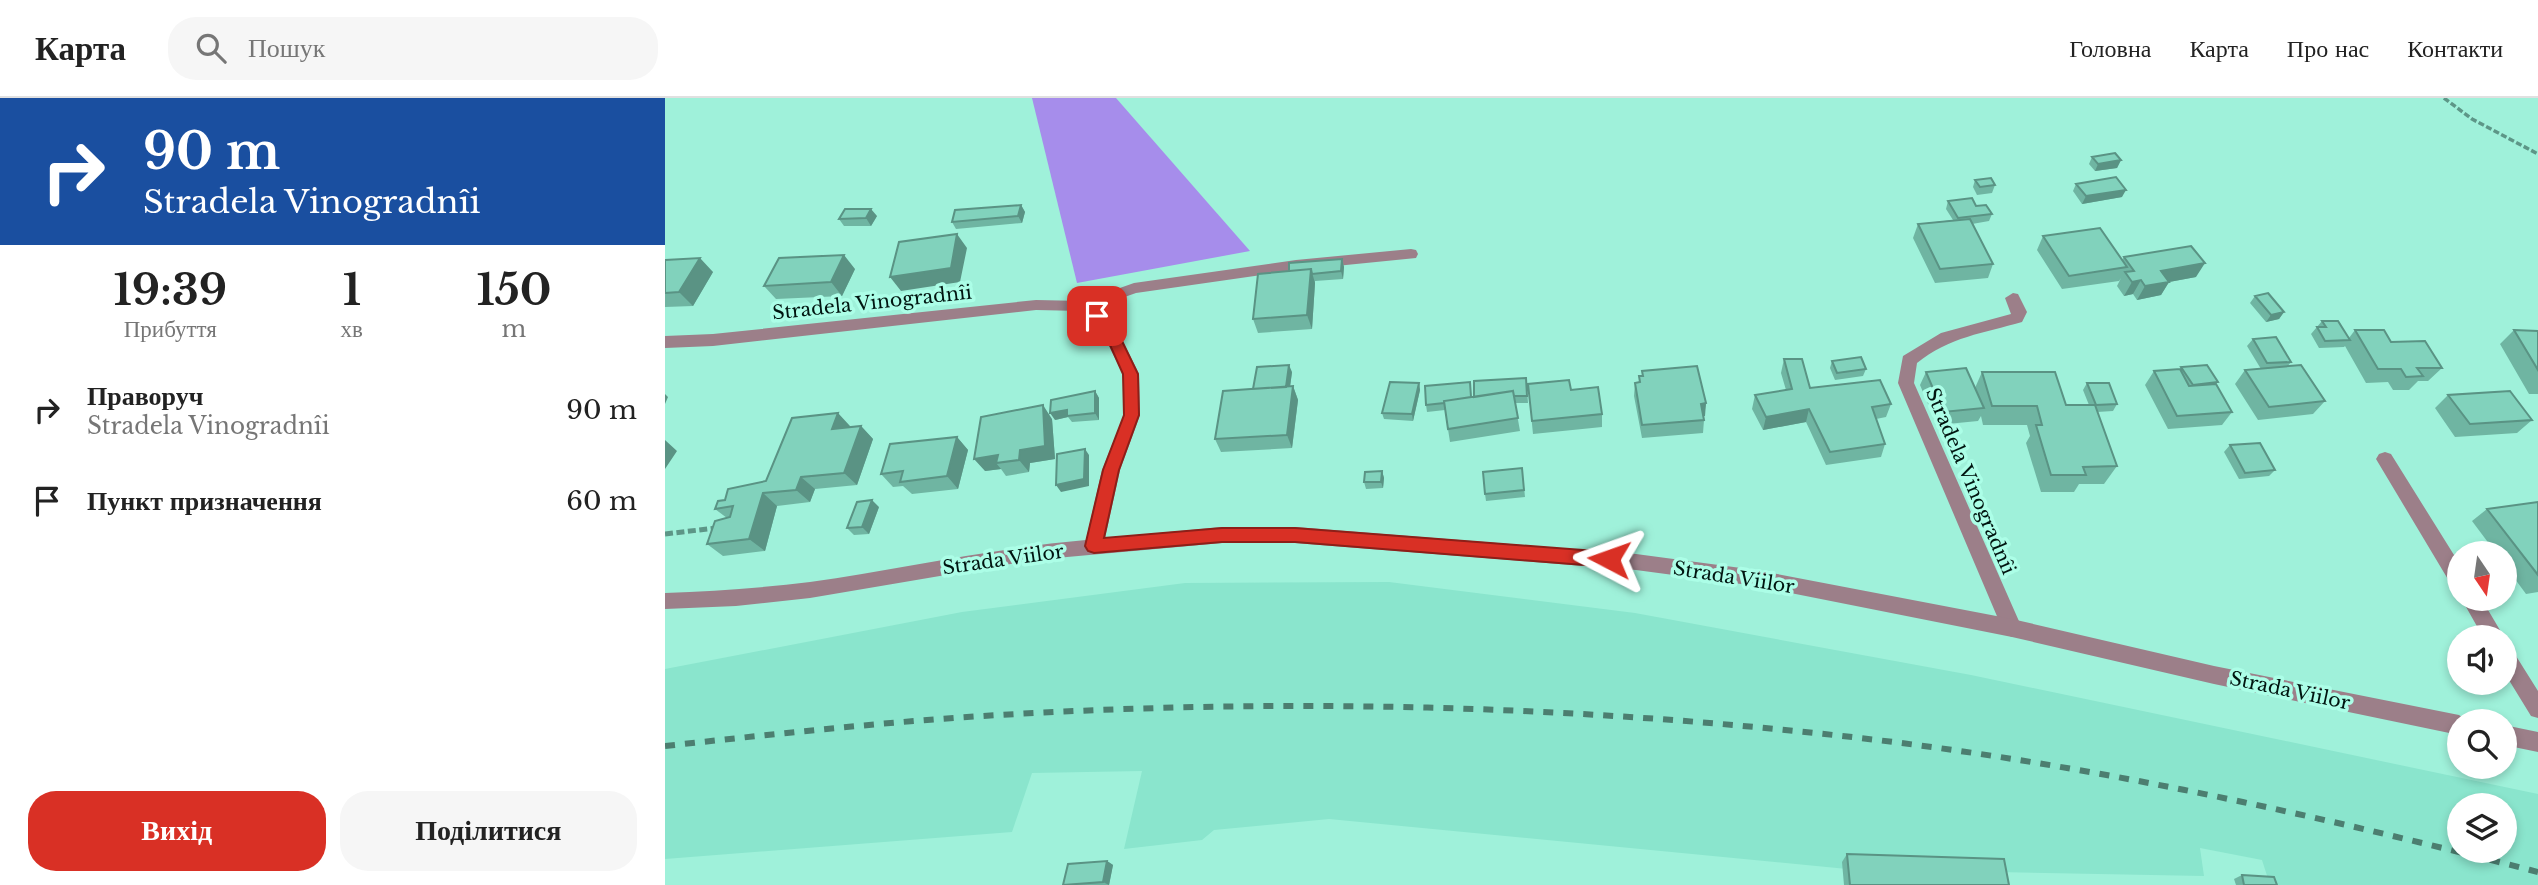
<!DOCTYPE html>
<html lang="uk">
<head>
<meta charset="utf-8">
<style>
  body { margin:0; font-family:"Libre Baskerville",serif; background:#f6f6f6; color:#222; height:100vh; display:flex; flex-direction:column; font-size:26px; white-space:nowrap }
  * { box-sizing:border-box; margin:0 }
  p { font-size:23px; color:#767676 }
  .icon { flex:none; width:38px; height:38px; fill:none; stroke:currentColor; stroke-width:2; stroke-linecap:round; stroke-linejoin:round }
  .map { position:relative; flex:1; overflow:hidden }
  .details { display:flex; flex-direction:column; background:#fff; width:665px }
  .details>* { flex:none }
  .hud { background:#1a4fa0; color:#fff; overflow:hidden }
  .needle { width:46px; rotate:167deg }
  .tools { position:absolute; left:1782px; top:443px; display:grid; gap:14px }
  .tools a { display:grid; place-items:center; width:70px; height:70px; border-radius:50%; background:#fff; box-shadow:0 4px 10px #0003; font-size:35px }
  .pin { position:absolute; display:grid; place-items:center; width:60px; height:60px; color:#fff; margin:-30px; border-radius:14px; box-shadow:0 4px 10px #0006 }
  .me { position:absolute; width:77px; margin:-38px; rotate:274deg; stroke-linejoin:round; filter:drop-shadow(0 0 5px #0008) }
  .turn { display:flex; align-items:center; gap:24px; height:147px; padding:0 28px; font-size:32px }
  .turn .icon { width:91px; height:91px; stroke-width:2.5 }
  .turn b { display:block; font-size:49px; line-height:60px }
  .eta { display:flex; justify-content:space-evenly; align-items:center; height:119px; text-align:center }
  .eta b { font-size:42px; font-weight:800; line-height:49px }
  .action { display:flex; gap:14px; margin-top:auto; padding:14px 28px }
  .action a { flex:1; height:80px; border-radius:28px; background:#d93025; color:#fff; font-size:28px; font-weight:800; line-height:80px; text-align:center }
  .action a+a { background:#f6f6f6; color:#222 }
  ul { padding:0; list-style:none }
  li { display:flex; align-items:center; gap:21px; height:91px; padding:0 28px }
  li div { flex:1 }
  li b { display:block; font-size:26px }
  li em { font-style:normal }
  header { display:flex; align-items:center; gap:42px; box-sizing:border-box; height:98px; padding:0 35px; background:#fff; border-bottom:2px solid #e0e0e0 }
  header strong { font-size:33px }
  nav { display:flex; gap:38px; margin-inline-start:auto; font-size:24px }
  .search { width:490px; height:63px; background:#f6f6f6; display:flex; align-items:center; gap:18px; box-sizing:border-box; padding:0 24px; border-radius:28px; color:#767676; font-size:26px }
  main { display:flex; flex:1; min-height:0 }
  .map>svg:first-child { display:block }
  .built { fill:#8ae5cd; fill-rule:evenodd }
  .forest { fill:#a68deb }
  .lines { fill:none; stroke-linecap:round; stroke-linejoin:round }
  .path-far1 { stroke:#5d9687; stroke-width:3.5; stroke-dasharray:6 2.5; stroke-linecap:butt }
  .path { stroke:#5d9687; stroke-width:5; stroke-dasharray:8 3.5; stroke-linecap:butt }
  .service { fill:#9c7f89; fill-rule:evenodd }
  .minor { fill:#9c7f89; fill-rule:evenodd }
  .rail { stroke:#4c7e70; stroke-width:6; stroke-dasharray:10 10; stroke-linecap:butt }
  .wall { fill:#6fb5a2 }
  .shaded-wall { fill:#5a9384 }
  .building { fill:#81d2bc; stroke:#5a9384; stroke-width:2 }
  .route { fill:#d93025; stroke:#8d1f18; stroke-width:2 }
  .labels { text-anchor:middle; stroke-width:7; stroke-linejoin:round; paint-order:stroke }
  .street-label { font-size:19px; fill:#001510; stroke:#acfee7 }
</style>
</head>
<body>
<header>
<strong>Карта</strong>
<div class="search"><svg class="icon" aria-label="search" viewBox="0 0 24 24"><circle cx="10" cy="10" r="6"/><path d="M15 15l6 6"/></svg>Пошук</div>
<nav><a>Головна</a><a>Карта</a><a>Про нас</a><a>Контакти</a></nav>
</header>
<main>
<section class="details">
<div class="hud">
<div class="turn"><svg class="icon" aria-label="right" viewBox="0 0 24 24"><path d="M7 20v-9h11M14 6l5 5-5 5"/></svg><div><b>90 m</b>Stradela Vinogradnîi</div></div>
</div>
<div class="eta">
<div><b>19:39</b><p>Прибуття</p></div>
<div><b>1</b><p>хв</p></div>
<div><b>150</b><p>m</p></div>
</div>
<ul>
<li><svg class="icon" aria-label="right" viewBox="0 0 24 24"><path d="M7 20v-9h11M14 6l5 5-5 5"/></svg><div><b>Праворуч</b><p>Stradela Vinogradnîi</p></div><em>90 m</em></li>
<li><svg class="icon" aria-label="arrive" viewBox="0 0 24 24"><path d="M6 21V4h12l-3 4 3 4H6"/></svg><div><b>Пункт призначення</b></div><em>60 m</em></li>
</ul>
<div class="action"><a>Вихід</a><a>Поділитися</a></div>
</section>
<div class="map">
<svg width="1873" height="787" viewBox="0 0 1873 787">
  <rect width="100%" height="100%" fill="#9ff1da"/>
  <!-- built -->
  <path class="built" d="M724 484 970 515 1306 577 1873 696V787H1605L1597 762 1535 750 1539 778 1182 771 664 721 549 732 537 742 459 751 477 673 367 675 347 734 0 761V571L297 514 520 485ZM1794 707H1839V752H1794Z"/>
  <!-- forest -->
  <path class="forest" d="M367 0H451L585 153 412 185Z"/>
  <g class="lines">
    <!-- path-far1 -->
    <path class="path-far1" d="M1779 0 1807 21 1873 56"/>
    <!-- path -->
    <path class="path" d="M0 436 51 430"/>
    <!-- service -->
    <path class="service" d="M1348 195 1353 196 1362 214 1357 224C1319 235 1284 239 1252 265L1249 285 1357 530 1354 536 1347 539 1340 536 1337 530 1233 285 1238 258 1276 235 1346 216 1340 200Z
      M1720 354 1726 356 1794 465V490L1787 488 1714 366 1711 361 1714 356Z
      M1796 500H1816L1839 539H1818Z
      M1839 547 1846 550 1873 593V620L1866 618 1839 574Z"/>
    <!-- minor -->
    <path class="minor" d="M746 151 751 152 753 156 751 160 631 172 471 195 431 209 457 241 474 276 475 317 455 372 440 440 557 429H630L971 456 1091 472 1347 521 1549 568 1794 617 1802 623H1794V637L1549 586 1347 539 1091 488 971 472 630 445H557L369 462 145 500 71 508 0 511V495C48 493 97 490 145 484 237 471 328 450 421 442L437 372 459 317 458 276 444 248 427 222 416 213 371 212 48 248 0 250V238L48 236 371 202 418 203 469 185 631 162Z
      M1839 627 1873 634V654L1839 647Z"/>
    <!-- rail -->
    <path class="rail" d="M0 648C101 637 201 626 302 619 605 599 911 606 1212 642 1436 669 1655 718 1873 774"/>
  </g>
  <!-- wall -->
  <path class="wall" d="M1427 59 1456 62 1452 70 1430 73 1424 66Z
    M1310 82 1330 87 1327 95 1312 97 1308 89Z
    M1411 86 1457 99 1417 106 1408 93Z
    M1283 103 1311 108 1327 116 1324 123 1307 126 1328 166 1323 180 1270 185 1248 140 1253 126 1288 122 1281 111Z
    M356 107 360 114 357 125 291 131 287 124Z
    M212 118 206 128H179L174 121Z
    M1378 138 1457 162 1459 159 1531 179 1504 184 1496 197 1472 202 1468 196 1459 198 1452 188 1456 180 1454 183 1397 191 1372 152Z
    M677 161 679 169 678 181 650 183V185L647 231 593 235 588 221 624 173Z
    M0 162 48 174 28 208 0 209Z
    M190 171 177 198 111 201 99 188Z
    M1590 198 1619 214 1614 221 1601 224 1585 205Z
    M1657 223 1684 240 1690 232 1726 244 1777 270 1763 283H1753L1744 292H1728L1723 284 1701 285 1680 248 1679 249 1654 250 1646 236Z
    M1849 232 1873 233V296H1864L1835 246Z
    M1588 241 1626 264 1622 269 1660 303 1648 316 1593 322 1570 286 1580 272 1596 271 1582 248Z
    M1119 261 1145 290 1226 306 1221 319 1211 321 1220 346 1216 359 1161 367 1141 324 1098 332 1087 311 1090 297 1121 292 1116 275Z
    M1167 263 1201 271 1198 278 1170 282 1165 270Z
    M1516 269 1553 284 1551 286 1567 314 1557 327 1503 331 1480 287 1489 273 1515 272Z
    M977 273 1041 305 1039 318V322L1038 335 977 340 969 298 970 285 974 284V278H977Z
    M627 274 625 289 628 288 633 302 627 350 556 354 550 341 588 291Z
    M1261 274 1310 290 1317 274 1401 307H1424L1418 292 1422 285 1452 306 1448 313 1432 314 1452 368 1439 386H1414L1409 394H1376L1361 345 1365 338 1362 327H1318L1316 318 1313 323 1272 327 1255 287Z
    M861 280 863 305H850L855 333 785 344 780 312 762 314 761 307 807 299Z
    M754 285 755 292 748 323 719 321 717 315Z
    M863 286 906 292 937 316V329L868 336Z
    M430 293 434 300V322L407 324 403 319 390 322Z
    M1783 297 1867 322 1852 335 1790 339 1770 310Z
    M387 321 390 361 365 365 364 374 341 378 336 371 320 373Z
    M185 328V329L196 328 208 341 192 387 150 391 145 404 112 408 100 453 58 458 42 446 62 420 50 411 60 402 101 383Z
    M292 339 303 352 293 391 247 396 238 388 228 389 216 376Z
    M1565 347 1610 372 1604 378 1574 381 1559 354Z
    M857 370 860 399 821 403 820 396Z
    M717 373 719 380 718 390 701 391 699 384Z
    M1873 404V494L1861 496 1839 466V455H1831L1807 423 1822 411Z
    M214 409 204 436 189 437 182 430Z
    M1182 756 1344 787H1179L1177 764Z
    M442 763 448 767 444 787H399Z
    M1577 777 1612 787H1571L1569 781Z"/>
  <!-- shaded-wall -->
  <path class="shaded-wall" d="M1456 62 1452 70 1430 73 1433 66Z
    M1461 92 1457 99 1417 106 1421 98Z
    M356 107 360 114 357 125 353 118Z
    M206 111 212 118 206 128 201 120Z
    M292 136 302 150 295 184 236 193 225 179Z
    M179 157 190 171 177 198 166 184Z
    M35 160 48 174 28 208 14 194Z
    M677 161 679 169 678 181 676 173Z
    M1540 165 1531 179 1504 184 1496 197 1472 202 1480 188 1496 173Z
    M646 171 650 185 647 231 642 217Z
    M1476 182 1468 196 1459 198 1467 184Z
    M1619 214 1614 221 1601 224 1606 217Z
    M624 267 627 274 624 296 621 289Z
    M754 285 755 292 748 323 747 316Z
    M628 288 633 302 627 350 622 337Z
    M430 293 434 300V322L430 315Z
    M0 296 3 299 0 306Z
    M1041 305 1040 318 1035 319 1036 306Z
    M378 307 387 321 390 361 365 365 364 374 354 362 355 352Z
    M1144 311 1141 324 1098 332 1101 319Z
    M402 312V318L403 319 390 322 385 315Z
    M173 315 185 328 179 344 167 331Z
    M196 328 208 341 192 387 179 375Z
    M292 339 303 352 293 391 282 378Z
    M0 342 12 353 0 371Z
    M420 351 424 357V388L396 394 391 387Z
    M333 357 331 365 336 371 320 373 309 361Z
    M717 373 719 380 718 390 716 384Z
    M136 379 150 391 145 404 131 392Z
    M98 395 112 408 100 453 84 441Z
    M207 402 214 409 204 436 197 429Z
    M442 763 448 767 444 787 438 784Z"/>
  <!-- building -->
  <path class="building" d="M1450 55 1456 62 1433 66 1427 59Z
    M1451 79 1461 92 1421 98 1411 86Z
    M1326 80 1330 87 1315 89 1310 82Z
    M1307 100 1311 108 1321 107 1327 116 1293 120 1283 103Z
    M356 107 353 118 287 124 290 112Z
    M180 111H206L201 120 174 121Z
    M1305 121 1328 166 1275 171 1253 126Z
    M1435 130 1462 169 1404 178 1378 138Z
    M292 136 286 170 225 179 234 144Z
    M1526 148 1540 165 1496 173 1504 184 1480 188 1476 182 1467 184 1460 174 1469 173 1459 159Z
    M179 157 166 184 99 188 114 160Z
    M35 160 14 194 0 195V162Z
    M677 161 676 173 647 176 646 171 624 173V165Z
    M646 171 642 217 588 221 593 176Z
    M1603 195 1619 214 1606 217 1590 198Z
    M1657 223H1673L1685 242 1660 243 1652 229H1661Z
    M1690 232H1719L1726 244 1760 243 1777 270H1752L1758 278 1741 279 1736 271H1713Z
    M1849 232 1873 233V272Z
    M1611 239 1626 264 1602 265 1588 241Z
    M1196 259 1201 271 1172 275 1167 263Z
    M1119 261H1137L1145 290 1215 282 1226 306 1207 309 1220 346 1165 354 1144 311 1101 319 1090 297 1127 291Z
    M624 267 621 289 588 291 592 269Z
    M1542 267 1553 284 1528 287 1516 269Z
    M1636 267 1660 303 1604 309 1580 272Z
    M1032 268 1041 305 1036 306 1039 322 977 327 970 285 975 284 974 278H978L977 273Z
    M1301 270 1319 310 1278 314 1261 274Z
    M1515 271 1524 288 1551 286 1567 314 1512 318 1489 273Z
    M1317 274H1390L1401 307H1430L1452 368 1418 369 1421 377H1386L1371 327H1377L1372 308H1327Z
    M861 280 862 298H849L848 293 809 299V283Z
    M904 282 906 292 933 289 937 316 867 323 863 286Z
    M725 284 754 285 747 316 717 315Z
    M805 284 806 299 779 303V305L761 307 760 288Z
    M1422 285H1444L1452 306 1431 307Z
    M628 288 622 337 550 341 558 293Z
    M430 293V315L402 318V312L385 315 386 302Z
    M848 293 853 320 783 331 779 303Z
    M1845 293 1867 322 1805 326 1783 297Z
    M378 307 380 348 355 352 354 362 331 365 333 357 309 361 316 319Z
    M173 315 167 331 196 328 179 375 136 379 131 392 98 395 84 441 42 446 50 423 65 419 68 408 50 411 53 403 60 402 63 391 101 383 127 320Z
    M292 339 282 378 235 384 238 373 216 376 225 346Z
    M1595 345 1610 372 1580 375 1565 347Z
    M420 351 419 381 391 387 392 356Z
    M857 370 859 392 820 396 818 374Z
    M717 373 716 384H699L700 374Z
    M207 402 197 429 182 430 192 404Z
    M1873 404V477L1822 411Z
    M1182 756 1339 761 1344 787H1185Z
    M442 763 438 784 398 787 403 766Z
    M1577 777 1609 779 1612 787H1579Z"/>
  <!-- route -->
  <path class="route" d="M432 212 437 214 456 241 473 276 474 317 454 372 439 440 557 430H630L944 454 950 456 952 461 950 467 944 469 630 444H557L429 455 423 453 420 448 438 372 459 317 458 276 445 247 425 218Z"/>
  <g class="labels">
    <!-- street labels -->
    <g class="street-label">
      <text transform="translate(207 204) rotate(-6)" y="7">Stradela Vinogradnîi</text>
      <text transform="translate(1306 383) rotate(67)" y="7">Stradela Vinogradnîi</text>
      <text transform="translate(338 461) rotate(-8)" y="7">Strada Viilor</text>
      <text transform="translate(1069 479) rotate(9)" y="7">Strada Viilor</text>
      <text transform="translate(1625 592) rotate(12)" y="7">Strada Viilor</text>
    </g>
  </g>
</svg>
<div class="tools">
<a><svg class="needle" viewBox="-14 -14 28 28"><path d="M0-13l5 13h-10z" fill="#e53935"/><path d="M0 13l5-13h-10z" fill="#767676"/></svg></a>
<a><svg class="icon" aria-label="sound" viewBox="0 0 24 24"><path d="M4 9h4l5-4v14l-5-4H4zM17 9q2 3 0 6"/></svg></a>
<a><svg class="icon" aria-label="search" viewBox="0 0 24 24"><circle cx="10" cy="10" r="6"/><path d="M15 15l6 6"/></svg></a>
<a><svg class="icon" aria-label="layers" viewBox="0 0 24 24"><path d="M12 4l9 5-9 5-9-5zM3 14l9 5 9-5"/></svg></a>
</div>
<div class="pin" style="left:432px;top:218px;background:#d93025"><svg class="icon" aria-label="arrive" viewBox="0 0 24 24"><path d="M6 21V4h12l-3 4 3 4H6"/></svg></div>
<svg class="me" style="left:944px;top:461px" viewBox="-20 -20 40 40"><path d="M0-17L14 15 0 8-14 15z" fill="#d93025" stroke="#fff" stroke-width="4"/></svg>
</div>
</main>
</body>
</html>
